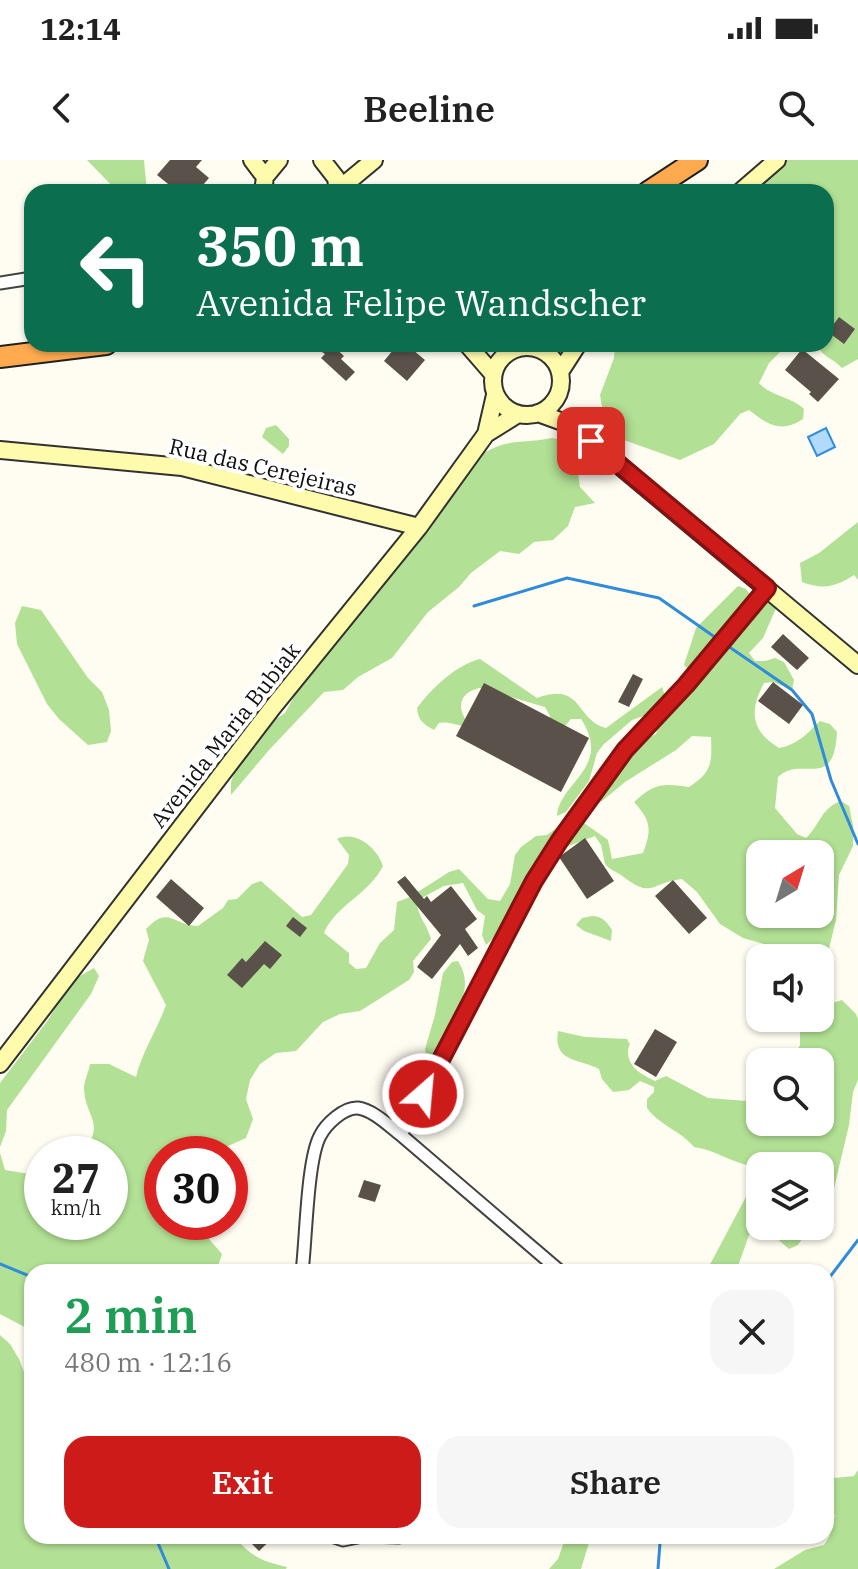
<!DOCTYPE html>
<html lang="en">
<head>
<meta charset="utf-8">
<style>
  body { margin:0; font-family:"IBM Plex Serif",serif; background:#f6f6f6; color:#222; height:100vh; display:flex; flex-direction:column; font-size:30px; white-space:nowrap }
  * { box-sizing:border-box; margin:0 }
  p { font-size:26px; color:#767676 }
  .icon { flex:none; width:44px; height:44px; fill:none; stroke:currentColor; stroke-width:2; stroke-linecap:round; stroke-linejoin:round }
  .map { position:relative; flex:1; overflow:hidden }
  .sheet { position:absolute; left:24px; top:1104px; width:810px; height:280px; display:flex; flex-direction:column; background:#fff; border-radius:24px; box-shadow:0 2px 6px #0004 }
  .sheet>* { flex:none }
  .guide { position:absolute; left:24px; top:24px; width:810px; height:168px; border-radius:24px; box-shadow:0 2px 6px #0004; background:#0b6e4f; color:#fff; overflow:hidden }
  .needle { width:52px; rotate:38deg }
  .fabs { position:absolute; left:746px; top:680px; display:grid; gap:16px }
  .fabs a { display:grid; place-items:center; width:88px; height:88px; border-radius:16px; background:#fff; box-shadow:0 2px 6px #0004; font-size:40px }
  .speed { position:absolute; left:24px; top:976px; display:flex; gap:16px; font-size:40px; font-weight:700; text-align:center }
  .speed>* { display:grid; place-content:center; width:104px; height:104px; border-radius:50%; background:#fff; box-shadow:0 2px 6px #0004; line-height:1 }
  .speed small { font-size:20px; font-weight:400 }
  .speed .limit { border:12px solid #d22; background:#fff; color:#111 }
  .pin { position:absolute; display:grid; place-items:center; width:68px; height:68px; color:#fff; margin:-34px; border-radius:16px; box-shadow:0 4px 12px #0006 }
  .me { position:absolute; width:88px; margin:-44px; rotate:27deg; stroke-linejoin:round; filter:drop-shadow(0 0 6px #0008) }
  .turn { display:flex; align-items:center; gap:28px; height:168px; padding:0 40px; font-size:36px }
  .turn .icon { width:104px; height:104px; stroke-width:2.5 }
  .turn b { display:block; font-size:56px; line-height:68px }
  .round { display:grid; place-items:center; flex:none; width:84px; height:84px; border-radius:24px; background:#f6f6f6 }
  .overview { display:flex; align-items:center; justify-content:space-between; height:136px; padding:0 40px }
  h1 { font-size:48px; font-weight:600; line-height:60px; color:#1e9e55 }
  .primary-button { display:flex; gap:16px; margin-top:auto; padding:16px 40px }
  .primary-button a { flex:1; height:92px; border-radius:24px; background:#cd1b19; color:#fff; font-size:32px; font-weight:600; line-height:92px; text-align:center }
  .primary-button a+a { background:#f6f6f6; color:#222 }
  .status { display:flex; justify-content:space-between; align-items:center; height:56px; padding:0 40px; background:#fff; direction:ltr }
  .status svg { height:22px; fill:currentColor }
  header { display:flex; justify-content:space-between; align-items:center; height:104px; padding:0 40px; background:#fff; font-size:36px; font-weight:600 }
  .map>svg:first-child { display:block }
  .forest { fill:#b2e094; fill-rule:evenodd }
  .water { fill:#b0dbfc; stroke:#308cda; stroke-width:2 }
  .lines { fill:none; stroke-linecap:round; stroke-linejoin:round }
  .stream { stroke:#308cda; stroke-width:3 }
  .building { fill:#59514a }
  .street-casing { stroke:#424242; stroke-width:15 }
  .secondary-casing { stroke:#313131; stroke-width:20 }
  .highway-casing { stroke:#202020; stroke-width:24 }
  .street { stroke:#fff; stroke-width:11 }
  .secondary { stroke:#fffbac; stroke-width:16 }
  .highway { stroke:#ffaa4f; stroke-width:20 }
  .route-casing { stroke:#851210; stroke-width:20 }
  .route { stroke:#cd1b19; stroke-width:14 }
  .labels { text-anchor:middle; stroke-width:8; stroke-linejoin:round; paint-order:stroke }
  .street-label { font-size:22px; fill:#0f0f0f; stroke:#fff }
</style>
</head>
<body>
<div class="status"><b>12:14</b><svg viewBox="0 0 49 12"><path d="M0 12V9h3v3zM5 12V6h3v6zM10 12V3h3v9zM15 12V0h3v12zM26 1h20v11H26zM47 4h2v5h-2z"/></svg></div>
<header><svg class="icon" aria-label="back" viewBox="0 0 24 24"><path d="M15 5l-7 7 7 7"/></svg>Beeline<svg class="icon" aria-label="search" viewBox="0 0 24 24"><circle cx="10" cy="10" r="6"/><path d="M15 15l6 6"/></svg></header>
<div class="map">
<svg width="858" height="1409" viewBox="0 0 858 1409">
  <rect width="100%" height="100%" fill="#fffdf1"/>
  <!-- forest -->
  <path class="forest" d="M87 0H144L147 32H118Z
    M783 0H858V199L842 208C833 198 822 197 816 184H826V32H749Z
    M615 184H788L769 203 759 223C772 237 791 236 804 249L803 259C780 274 767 264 749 250L740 254 714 284 680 300 607 274 600 235 614 198Z
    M276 265 289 279V286L283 294 262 277 266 268Z
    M552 278 563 280 574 287 580 327 595 343 575 347 568 366 553 380 534 382 519 394 500 391 471 413 459 427 428 452 392 498 358 517 343 530 324 532 269 590 231 635V622L238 603 252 591 273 561 285 553 311 506 477 297C511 276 518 285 552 278Z
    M858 362V420L854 415C835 427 823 430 802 422L800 403 819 393Z
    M738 426 746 429 752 437 747 445 738 448 731 457 710 491 690 512 684 505 696 468Z
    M771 438 777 446 763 478 749 493 755 501H765L775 498 784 502 794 520 792 530 773 522 764 523C749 551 751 571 779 588 797 585 807 574 820 561L830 564 837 572C834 633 801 594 778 617L775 648 797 674 806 678C820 665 821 648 841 641L849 646 853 666V686L839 715 836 760 820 825V798H785L764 784 743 778 720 764 697 732 682 719C649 723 653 740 621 715 615 711 610 710 605 704L601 685 595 676 556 691 574 664 584 663 608 680 612 699 643 693C652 669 651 661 634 642 654 623 663 623 689 627 712 612 712 603 711 577L692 576 676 590 625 622 601 642 599 628 610 613 650 573 652 576 656 574 659 565 675 541 712 499 728 487 738 471 747 467 762 443ZM760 694H820V754H760Z
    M22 446 41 450 88 518 102 532 109 550 111 571 107 582 88 585 59 559 47 544 17 484 15 463Z
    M480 499 537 538C583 521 575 560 606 568L662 527 665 536 652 553 632 560 603 585 597 593 589 621 566 652 557 656C559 622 613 608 581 559H571L558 574 548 566 550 556 545 547 479 528C456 534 457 551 471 567 459 567 451 561 439 563L434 570C423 564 418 560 417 548 432 528 456 505 480 499Z
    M565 666 503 769 486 785 482 775 485 756 477 750 463 723 444 726 416 741C418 756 427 765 431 779L413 801 414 812 409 820 360 851 340 854 323 862 296 891 276 893 260 904 250 920 246 939 253 959 246 978 210 994H162V1062H222L209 1079 222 1094 216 1112H32V1171L0 1154V993L5 1010 42 1016V1062H110V994H82C107 962 85 958 84 928 84 921 89 911 90 904H109L136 917C142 892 157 870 166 845L143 801 149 780 146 769C169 745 172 765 198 766L223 748 228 740 237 739 252 724 261 721 302 757 311 755 348 704 349 695 337 679C356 670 377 688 383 706 369 734 335 746 324 773L349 793V803L356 809 366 808 380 783 394 770 397 742 410 737 449 712 459 709 488 739 500 741 510 724 515 695 521 687 536 676 547 675 555 669Z
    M592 756C602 756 607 762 612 770L611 781 584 771 576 765 582 758Z
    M458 801C474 826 459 847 447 871 442 881 440 891 432 899H427L425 889 435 855 443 813 452 802Z
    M94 808 99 816 91 834 7 950 6 971 0 987V923L48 860 71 821Z
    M842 840 856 854 858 859V920L853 932 849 965 832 1037 820 1052V1006H760V1066H811L798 1085 789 1089C775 1078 769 1066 749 1075L736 1112H706L757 1016 754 1007C733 1003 715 990 694 987 680 970 660 966 647 948V939L654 932V927L640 921 629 930 613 932 602 919 599 909C579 898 553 903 558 871L585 877 627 879C632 889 629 880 628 892 628 908 643 915 655 921L666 916 708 938 747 941 755 923 760 920V962H820V902H791L800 885V858L824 860 832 843Z
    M0 1175 10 1184 19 1199 32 1232V1376H242L241 1384C257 1400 266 1402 287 1407L286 1409H0Z
    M826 1310H829L835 1318 854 1316 858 1310V1409H774L805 1390 824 1385 829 1377 835 1355 826 1356Z
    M566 1376H591L581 1409H549L558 1399Z"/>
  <!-- water -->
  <path class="water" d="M826 268 835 287 817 296 808 277Z"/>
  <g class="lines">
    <!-- stream -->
    <path class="stream" d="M474 446 567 418 659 438 719 480
      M725 484 792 530 812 554 831 620 858 684
      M0 1104 32 1117
      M826 1122 858 1080
      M155 1376 169 1409
      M658 1409 660 1383 664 1376"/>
  </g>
  <!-- building -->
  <path class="building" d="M170 0H202L196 7 209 18 197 32H178L157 15Z
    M839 157 855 169 844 184 828 172Z
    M324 184H331L344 196 341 199 355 212 346 221 321 198 325 194 319 190Z
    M398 184H406L425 200 407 221 384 201Z
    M802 189 839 219 818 242 809 234 811 232 785 210Z
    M783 474 809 498 797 510 771 487Z
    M633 514 643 519 629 547 618 542Z
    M773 522 803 545 789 564 758 541Z
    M484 523 589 578 561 632 456 576Z
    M585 678 614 721 587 739 559 697Z
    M405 716 424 739 427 736 431 742 451 726 477 759 465 769 478 788 468 796 460 784 432 819 417 807 441 775 397 722Z
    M171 719 204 748 189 766 156 737Z
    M673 720 707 758 689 774 655 736Z
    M293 757 307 768 300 777 286 766Z
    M265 781 282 795 270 809 264 804 242 828 227 815 242 798 246 802Z
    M655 869 677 882 656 917 634 904Z
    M364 1020 381 1025 375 1042 358 1037Z
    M244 1376H275L259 1391Z"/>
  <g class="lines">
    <!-- street casing -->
    <g class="street-casing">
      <path id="street" d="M0 123 32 118
        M302 1112C306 1081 307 1000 320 976 326 964 344 947 358 948 373 950 389 966 401 975
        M561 1112 401 975 534 721 560 680 625 590 686 525 767 428
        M331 1376 343 1380 363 1376
        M368 1376 399 1377"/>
    </g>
    <!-- secondary casing -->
    <g class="secondary-casing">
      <path id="secondary" d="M252 0 265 17
        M322 0 336 18 338 32
        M338 30 374 0
        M263 32 265 17 279 0
        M740 32 777 0
        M467 184 493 214
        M493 221a34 34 0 1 1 68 0a34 34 0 1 1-68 0Z
        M560 212 578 184
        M538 253 571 265 858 505
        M486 274 495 235
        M0 290 182 307 419 367
        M0 904 273 547 419 367 486 274 518 254"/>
    </g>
    <!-- highway casing -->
    <g class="highway-casing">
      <path id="highway" d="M648 32 697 0
        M0 197 106 184"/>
    </g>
    <!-- street -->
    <use href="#street" class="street"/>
    <!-- secondary -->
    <use href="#secondary" class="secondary"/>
    <!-- highway -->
    <use href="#highway" class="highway"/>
  </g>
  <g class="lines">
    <!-- route casing -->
    <g class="route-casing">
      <path id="route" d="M423 934 534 721 560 680 625 590 686 525 767 428 591 281"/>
    </g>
    <!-- route -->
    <use href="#route" class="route"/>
  </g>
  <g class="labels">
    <!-- street labels -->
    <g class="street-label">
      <text transform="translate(263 307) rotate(13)" y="8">Rua das Cerejeiras</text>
      <text transform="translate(225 575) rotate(-52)" y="8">Avenida Maria Bubiak</text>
    </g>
  </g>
</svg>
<div class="fabs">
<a><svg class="needle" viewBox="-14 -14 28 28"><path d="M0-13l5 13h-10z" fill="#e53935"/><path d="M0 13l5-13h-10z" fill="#767676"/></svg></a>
<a><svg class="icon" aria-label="sound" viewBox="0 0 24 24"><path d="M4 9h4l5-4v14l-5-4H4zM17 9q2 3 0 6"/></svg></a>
<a><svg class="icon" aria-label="search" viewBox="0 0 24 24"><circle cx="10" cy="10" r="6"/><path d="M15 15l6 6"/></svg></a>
<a><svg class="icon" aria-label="layers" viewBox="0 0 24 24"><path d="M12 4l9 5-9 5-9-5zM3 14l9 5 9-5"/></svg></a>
</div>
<div class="speed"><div>27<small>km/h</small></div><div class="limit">30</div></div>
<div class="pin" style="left:591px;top:281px;background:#d93025"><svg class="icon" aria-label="arrive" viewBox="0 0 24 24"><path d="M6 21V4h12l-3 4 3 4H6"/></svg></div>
<svg class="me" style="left:423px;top:934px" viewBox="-20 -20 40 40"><circle r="17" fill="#cd1b19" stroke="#fff" stroke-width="3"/><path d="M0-11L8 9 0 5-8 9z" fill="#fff"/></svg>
<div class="guide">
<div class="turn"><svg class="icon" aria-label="left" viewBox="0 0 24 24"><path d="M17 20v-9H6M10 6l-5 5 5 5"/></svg><div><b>350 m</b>Avenida Felipe Wandscher</div></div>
</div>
<section class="sheet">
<div class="overview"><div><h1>2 min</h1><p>480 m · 12:16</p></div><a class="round"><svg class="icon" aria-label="close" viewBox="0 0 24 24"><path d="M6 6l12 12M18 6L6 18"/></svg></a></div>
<div class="primary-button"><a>Exit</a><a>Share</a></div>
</section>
</div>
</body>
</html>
